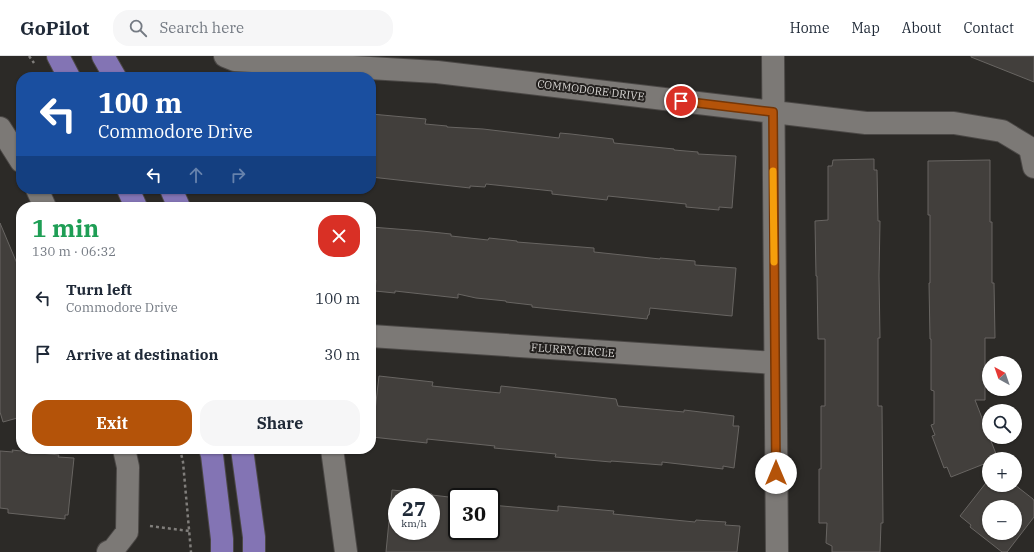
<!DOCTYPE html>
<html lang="en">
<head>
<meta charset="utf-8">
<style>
  body { margin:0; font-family:"IBM Plex Serif",serif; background:#f6f6f7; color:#1f2937; height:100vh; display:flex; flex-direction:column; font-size:15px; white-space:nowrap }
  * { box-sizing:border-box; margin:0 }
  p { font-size:13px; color:#747a83 }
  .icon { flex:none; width:22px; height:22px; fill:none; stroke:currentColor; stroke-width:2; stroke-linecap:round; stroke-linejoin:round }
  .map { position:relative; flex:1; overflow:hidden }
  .side { position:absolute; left:16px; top:146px; width:360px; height:252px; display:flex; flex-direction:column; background:#fff; border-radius:16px; box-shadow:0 1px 3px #0004 }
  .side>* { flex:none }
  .guide { position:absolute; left:16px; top:16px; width:360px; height:122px; border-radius:16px; box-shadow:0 1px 3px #0004; background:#1a4fa0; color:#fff; overflow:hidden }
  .needle { width:26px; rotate:320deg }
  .buttons { position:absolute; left:982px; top:300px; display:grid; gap:8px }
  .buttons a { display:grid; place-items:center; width:40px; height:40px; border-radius:50%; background:#fff; box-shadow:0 1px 3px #0004; font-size:20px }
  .speed { position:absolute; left:388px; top:432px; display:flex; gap:8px; font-size:20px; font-weight:700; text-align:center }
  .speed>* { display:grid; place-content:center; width:52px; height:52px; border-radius:50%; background:#fff; box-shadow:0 1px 3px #0004; line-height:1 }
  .speed small { font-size:10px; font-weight:400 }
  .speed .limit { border:2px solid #111; border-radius:6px; background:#fff; color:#111 }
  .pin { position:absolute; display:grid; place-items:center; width:34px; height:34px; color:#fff; margin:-17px; border:2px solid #fff; border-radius:50%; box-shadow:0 1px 4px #0007 }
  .me { position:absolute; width:44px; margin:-22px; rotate:0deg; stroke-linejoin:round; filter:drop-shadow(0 0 3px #0008) }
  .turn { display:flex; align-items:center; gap:14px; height:84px; padding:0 16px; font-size:18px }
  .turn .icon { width:52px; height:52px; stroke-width:2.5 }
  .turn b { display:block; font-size:28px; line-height:34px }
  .lanes { display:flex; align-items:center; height:38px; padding:0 16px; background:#0003; justify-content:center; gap:20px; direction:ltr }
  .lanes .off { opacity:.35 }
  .round { display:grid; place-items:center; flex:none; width:42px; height:42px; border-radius:16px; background:#f6f6f7 }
  .summary { display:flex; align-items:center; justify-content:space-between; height:68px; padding:0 16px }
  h1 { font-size:24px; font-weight:800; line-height:30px; color:#1e9e55 }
  .button { display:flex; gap:8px; margin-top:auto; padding:8px 16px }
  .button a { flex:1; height:46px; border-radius:16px; background:#b45309; color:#fff; font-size:16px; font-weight:800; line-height:46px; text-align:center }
  .button a+a { background:#f6f6f7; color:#1f2937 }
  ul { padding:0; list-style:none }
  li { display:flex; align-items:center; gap:12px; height:56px; padding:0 16px }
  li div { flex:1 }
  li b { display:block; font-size:15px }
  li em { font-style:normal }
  header { display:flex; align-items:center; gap:24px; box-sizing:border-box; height:56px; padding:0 20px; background:#fff; border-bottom:1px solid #e0e1e3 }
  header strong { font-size:19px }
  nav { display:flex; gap:22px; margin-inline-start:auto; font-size:14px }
  .search { width:280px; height:36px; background:#f6f6f7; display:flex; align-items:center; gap:10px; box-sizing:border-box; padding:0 14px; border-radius:16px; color:#747a83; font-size:15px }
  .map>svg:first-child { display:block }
  .building { fill:#423f3c; stroke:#686562; fill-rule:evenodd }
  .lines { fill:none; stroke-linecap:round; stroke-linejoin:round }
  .minor-casing { stroke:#4b4846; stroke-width:24 }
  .major-casing { stroke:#4b4846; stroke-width:24 }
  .path { stroke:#807e7b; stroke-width:2.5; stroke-dasharray:3 3; stroke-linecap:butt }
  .minor { stroke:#7c7976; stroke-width:22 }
  .major { stroke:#8374b4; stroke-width:22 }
  .route-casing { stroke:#753606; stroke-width:10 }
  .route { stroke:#b45309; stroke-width:7 }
  .slow { stroke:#f59e0b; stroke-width:7 }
  .labels { text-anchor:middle; stroke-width:4; stroke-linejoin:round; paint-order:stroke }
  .street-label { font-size:11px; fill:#d6d4d2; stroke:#23201e }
</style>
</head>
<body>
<header>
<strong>GoPilot</strong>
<div class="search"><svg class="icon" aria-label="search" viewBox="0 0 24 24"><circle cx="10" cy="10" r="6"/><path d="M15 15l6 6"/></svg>Search here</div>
<nav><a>Home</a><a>Map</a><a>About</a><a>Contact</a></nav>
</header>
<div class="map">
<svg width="1034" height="496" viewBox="0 0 1034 496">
  <rect width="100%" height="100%" fill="#2c2a27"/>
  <!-- building -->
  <path class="building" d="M971 0H1034V26L971 1Z
    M371 58 426 63 425 68 447 70V71L483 73 559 82 560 77 571 78 613 83 614 87 674 93V94L698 96V98L736 100 732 152 719 151V154L686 151V148L608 140 607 144 552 138V135L486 128 485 131 470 130V132L371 121Z
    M874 103V114H877L878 165H880L879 220 880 282H878V350H882L883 467H881L880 496H832V490L826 487 827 467H819V413H821V350H825V283H818L817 220H816L815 165 828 164V110H832L833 104Z
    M990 104V166H992V227H994L995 282H985V344H975L998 403H989V406L951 421 947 411 944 412 932 380 935 379 931 369 934 368V335L931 334V283H930L929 227H930V159H928V105Z
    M0 167 21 217V361L3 366 0 356Z
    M371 171 422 175 451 178V180L488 184 489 182 517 185V186L594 192V196L660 203V202L695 205V209L736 212 732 260 650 252 649 259H648L647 263 532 251V249L506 246V245L476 242 458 238V242L395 235V237L375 235 376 224 371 223Z
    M379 320 433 326 432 330 500 337 501 330 538 334 616 343 618 350 684 356V354L734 360 733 370H739L734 412 723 410V413L662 406V409L611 405V406L555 401 556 398 494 392 495 390 427 383V387L372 381Z
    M12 394 59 399 58 401 74 402 68 459H65V463L8 457V453L0 452V395L13 396Z
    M989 423V429H1015L1033 443 1034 445V461L1007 496H1002L970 471 971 469 960 460ZM989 451H1015V477H989Z
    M392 434 432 438V439L457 442V475H491V445V449L558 455V450L614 455 613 458 695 466 696 464 726 466 725 469 740 470 737 496H386ZM397 441H431V475H397Z"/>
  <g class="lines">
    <!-- minor casing -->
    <g class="minor-casing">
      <path id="minor" d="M225 0 235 4 437 16 866 67H954L1002 75 1030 92 1034 111
        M773 0 777 496
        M0 72 21 105
        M37 133 45 151
        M371 280 775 307
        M332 393 346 496
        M108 496 113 494 127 476 128 411 124 393"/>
    </g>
    <!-- major casing -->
    <g class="major-casing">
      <path id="major" d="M58 0 69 21
        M103 0 115 21
        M128 133 136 151
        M171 133 179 151
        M210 393 212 399 222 483V496
        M242 393 254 481V496"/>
    </g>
    <!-- path -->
    <path class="path" d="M29 0 34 7
      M180 393 183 406 191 496
      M150 470 189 475"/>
    <!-- minor -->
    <use href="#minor" class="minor"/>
    <!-- major -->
    <use href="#major" class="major"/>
  </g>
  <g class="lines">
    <!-- route casing -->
    <g class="route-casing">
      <path id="route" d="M681 45 773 56 776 417"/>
    </g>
    <!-- route -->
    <use href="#route" class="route"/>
    <!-- slow -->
    <path class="slow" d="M773 115 774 206"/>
  </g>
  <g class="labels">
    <!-- street labels -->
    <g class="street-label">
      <text transform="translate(591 34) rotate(7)" y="4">COMMODORE DRIVE</text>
      <text transform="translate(573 294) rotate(4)" y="4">FLURRY CIRCLE</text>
    </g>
  </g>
</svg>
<div class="buttons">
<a><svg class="needle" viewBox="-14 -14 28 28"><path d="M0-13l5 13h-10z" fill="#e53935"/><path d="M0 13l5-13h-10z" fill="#747a83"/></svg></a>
<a><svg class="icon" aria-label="search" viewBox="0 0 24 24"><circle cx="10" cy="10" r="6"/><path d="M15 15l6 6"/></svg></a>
<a>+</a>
<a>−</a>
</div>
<div class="speed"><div>27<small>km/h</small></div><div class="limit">30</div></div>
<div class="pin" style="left:681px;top:45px;background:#d93025"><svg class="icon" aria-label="arrive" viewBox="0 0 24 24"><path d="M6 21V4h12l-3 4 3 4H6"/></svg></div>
<svg class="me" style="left:776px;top:417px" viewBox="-20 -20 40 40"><circle r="19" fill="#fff"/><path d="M0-13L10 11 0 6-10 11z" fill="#b45309"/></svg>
<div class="guide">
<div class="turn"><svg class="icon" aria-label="left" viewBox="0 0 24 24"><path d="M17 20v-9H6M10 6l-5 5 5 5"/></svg><div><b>100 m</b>Commodore Drive</div></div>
<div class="lanes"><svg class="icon" aria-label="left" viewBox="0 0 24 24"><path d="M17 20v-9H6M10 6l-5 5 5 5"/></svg><svg class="icon off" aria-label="ahead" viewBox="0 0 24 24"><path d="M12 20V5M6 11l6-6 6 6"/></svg><svg class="icon off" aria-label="right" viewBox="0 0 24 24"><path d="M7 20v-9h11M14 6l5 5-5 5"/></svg></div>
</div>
<section class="side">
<div class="summary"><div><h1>1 min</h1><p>130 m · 06:32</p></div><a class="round" style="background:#d93025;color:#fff"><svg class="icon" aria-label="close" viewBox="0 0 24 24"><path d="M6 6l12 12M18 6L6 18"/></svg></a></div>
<ul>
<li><svg class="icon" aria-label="left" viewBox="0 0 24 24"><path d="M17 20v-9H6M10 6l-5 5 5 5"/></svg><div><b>Turn left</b><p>Commodore Drive</p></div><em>100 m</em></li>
<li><svg class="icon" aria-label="arrive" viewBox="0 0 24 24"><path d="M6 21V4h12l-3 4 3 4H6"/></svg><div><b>Arrive at destination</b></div><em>30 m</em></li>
</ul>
<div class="button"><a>Exit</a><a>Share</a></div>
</section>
</div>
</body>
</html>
